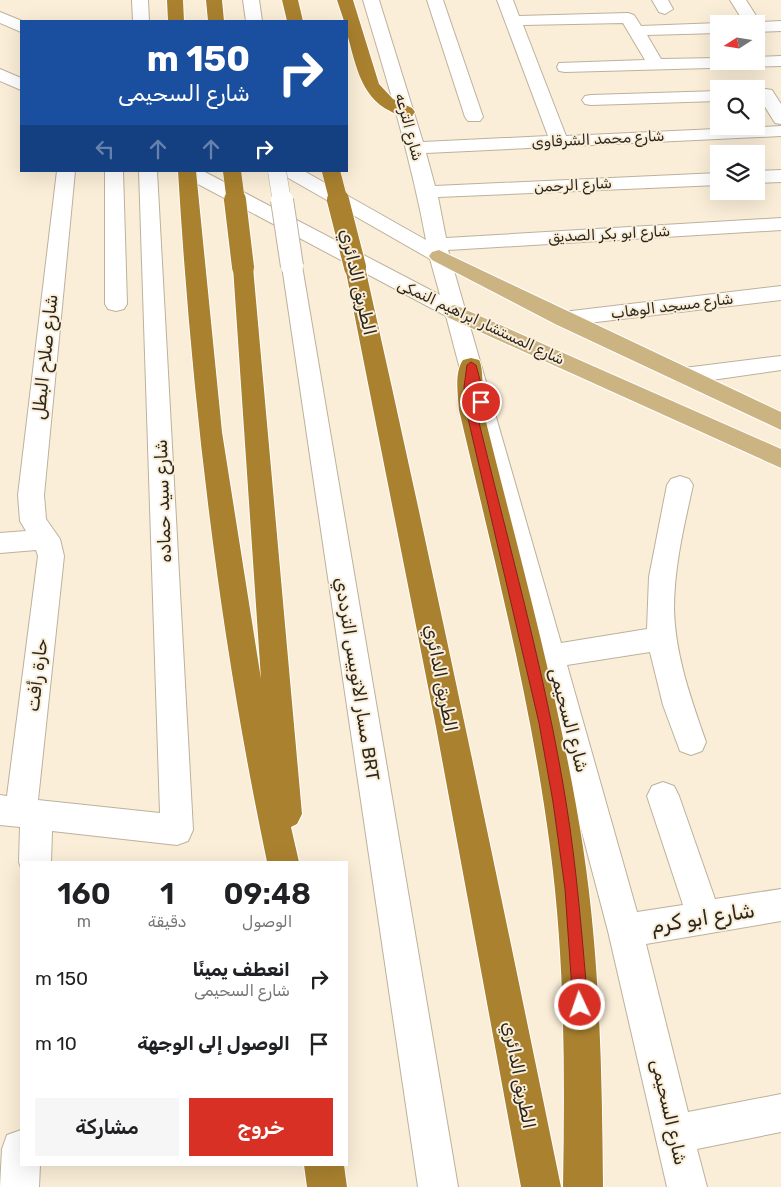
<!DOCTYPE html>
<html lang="ar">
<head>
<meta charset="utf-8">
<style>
  body { margin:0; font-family:Rubik,Cairo,sans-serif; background:#f6f6f6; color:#202124; direction:rtl; height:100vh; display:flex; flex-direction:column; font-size:19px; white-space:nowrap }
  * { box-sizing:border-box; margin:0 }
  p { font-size:16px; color:#757577 }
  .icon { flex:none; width:28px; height:28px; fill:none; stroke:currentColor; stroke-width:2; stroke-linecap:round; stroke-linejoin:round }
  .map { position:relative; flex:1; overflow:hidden; direction:ltr }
  .sheet { position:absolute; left:20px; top:861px; width:328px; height:305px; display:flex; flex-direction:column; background:#fff; border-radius:0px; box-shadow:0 5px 20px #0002; direction:rtl }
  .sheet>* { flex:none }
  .hud { position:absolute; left:20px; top:20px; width:328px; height:152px; border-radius:0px; box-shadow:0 5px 20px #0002; direction:rtl; background:#1a4fa0; color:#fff; overflow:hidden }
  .needle { width:32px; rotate:258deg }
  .controls { position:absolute; left:710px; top:15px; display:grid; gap:10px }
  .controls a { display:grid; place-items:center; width:55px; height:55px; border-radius:0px; background:#fff; box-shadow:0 5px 20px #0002; font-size:25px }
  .pin { position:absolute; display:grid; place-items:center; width:42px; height:42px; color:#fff; margin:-21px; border:2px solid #fff; border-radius:50%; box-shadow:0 1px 5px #0007 }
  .me { position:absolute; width:55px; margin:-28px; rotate:357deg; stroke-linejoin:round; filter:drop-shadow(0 0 4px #0008) }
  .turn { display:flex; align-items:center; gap:18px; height:105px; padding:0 15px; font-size:22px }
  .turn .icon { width:65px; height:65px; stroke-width:2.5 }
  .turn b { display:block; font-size:35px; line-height:42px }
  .lanes { display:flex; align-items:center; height:48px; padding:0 15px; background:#0003; justify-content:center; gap:25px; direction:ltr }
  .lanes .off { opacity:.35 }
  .eta { display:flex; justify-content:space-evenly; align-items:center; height:85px; text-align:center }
  .eta b { font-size:30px; font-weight:600; line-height:35px }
  .button { display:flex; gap:10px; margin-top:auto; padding:10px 15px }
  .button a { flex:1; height:58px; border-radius:0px; background:#d93025; color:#fff; font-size:20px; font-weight:600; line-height:58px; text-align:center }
  .button a+a { background:#f6f6f6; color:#202124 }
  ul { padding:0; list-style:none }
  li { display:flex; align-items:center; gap:15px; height:65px; padding:0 15px }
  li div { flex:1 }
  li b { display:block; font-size:19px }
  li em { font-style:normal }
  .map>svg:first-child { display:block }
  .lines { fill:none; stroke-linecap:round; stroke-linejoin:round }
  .minor-casing { stroke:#bdb19c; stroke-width:2 }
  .major-casing { stroke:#fff; stroke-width:2 }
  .highway-casing { stroke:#fff; stroke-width:2 }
  .minor { fill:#fff; fill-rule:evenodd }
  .major { fill:#cbb382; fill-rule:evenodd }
  .highway { fill:#a9812f; fill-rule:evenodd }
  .minor-bridge-far1-casing { stroke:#bdb19c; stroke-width:19; stroke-linecap:butt }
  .minor-bridge-casing { stroke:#bdb19c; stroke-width:24; stroke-linecap:butt }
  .highway-bridge-far1-casing { stroke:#fff; stroke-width:19; stroke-linecap:butt }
  .highway-bridge-casing { stroke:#fff; stroke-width:24; stroke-linecap:butt }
  .minor-bridge-far1 { stroke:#fff; stroke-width:18 }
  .minor-bridge { stroke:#fff; stroke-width:22 }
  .highway-bridge-far1 { stroke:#a9812f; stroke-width:18 }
  .highway-bridge { stroke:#a9812f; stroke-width:22 }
  .route { fill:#d93025; stroke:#8d1f18 }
  .labels { text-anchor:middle; stroke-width:4; stroke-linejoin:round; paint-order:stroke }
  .far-street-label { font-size:15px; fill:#2b271f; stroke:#faeed8 }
  .street-label { font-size:18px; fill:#2b271f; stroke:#faeed8 }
  .near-street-label { font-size:21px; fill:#2b271f; stroke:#faeed8 }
</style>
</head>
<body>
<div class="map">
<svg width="781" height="1187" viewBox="0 0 781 1187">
  <rect width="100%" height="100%" fill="#faeed8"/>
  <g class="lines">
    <!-- minor casing -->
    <g class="minor-casing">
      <path id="minor" d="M132 0H148L149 21H133Z
        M243 0H259L262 21H246Z
        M363 0H379L423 142 548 136 497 0H513L519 16 628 13 634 15 641 26 719 23 721 24H719V33L647 35 661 59 719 58V61H756V57L781 56V66L565 72 559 71 557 67 559 63 645 60 623 23 523 25 566 136 781 126V136L426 153 435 186 719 173V185L438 197 446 238 781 218V230L448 250 561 643 647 629 649 577 667 485 671 479 680 476 689 479 693 485C684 526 674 567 674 609 675 655 691 699 706 742L702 751 691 755 680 751 663 705 650 652 567 665 637 912 683 905 647 796 652 786 663 782 674 786 679 796 715 899 781 889V921L646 944 688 1112 781 1094V1132L697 1149 707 1187H667L608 931 446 316 181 175 179 171H203L440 295 430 259 283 175 281 171H304L426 240C411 158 387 80 363 0Z
        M427 0H443L483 117 480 121H468L465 117Z
        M652 0H668L673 9 665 14 659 12Z
        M730 0H746L760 22 781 21V31L756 32V24H745Z
        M0 12 22 21 21 32 0 23Z
        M0 69 21 78V90L0 81Z
        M766 89 772 90 781 104V124L775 123 757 94 760 90Z
        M719 91V101L591 105 585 104 582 100 585 96 591 95Z
        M781 170V182L756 183V171Z
        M57 171H75L44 495 46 519 60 539 64 556 38 800 160 813 139 171H157L193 830 188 841 177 845 52 831 51 862H21V868L19 862 20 827 0 825V795L7 796 38 556 36 550 0 553V533L26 531 20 521 18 495Z
        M105 171H123L127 304 124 309 116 311 108 309 105 304Z
        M292 260 299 262 302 266 458 1187H418L282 266 285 262Z
        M781 286V300L563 326 555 324 552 319 555 314 563 312Z
        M781 356V370L684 384 676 381 672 376 676 371 684 368Z
        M21 1130V1165H40L39 1187H0L2 1149 7 1135Z"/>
    </g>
    <!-- major casing -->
    <g class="major-casing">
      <path id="major" d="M439 250 781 412V430L555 324 432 260 429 256 432 252Z
        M455 305 781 449V468L447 317 444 312 447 307Z"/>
    </g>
    <!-- highway casing -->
    <g class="highway-casing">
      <path id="highway" d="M167 0H183L184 21H168Z
        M206 0H222L224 21H208Z
        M282 0H298L303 21H287Z
        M337 0H353L379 84 393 99 412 108 415 112 412 116C403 118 398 115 390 111 359 96 355 60 346 30V21H344Z
        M178 171H196L222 432 261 679 233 267 236 263 243 261 250 263 253 267 302 814 297 824 291 827 299 862H267C219 633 192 404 178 171Z
        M355 261 362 263 365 267C434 573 498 880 561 1187H521L436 727 345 267 348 263Z
        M471 358 479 360C484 367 482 398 483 410 519 555 560 699 583 847 600 959 602 1073 603 1187H563C565 1074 565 960 550 847 531 700 493 555 459 410 458 394 454 373 463 360Z
        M304 1165H344L347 1187H307Z"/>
    </g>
    <!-- minor -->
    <use href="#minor" class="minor"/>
    <!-- major -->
    <use href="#major" class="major"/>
    <!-- highway -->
    <use href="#highway" class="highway"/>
    <!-- minor-bridge-far1 casing -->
    <g class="minor-bridge-far1-casing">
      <path id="minor-bridge-far1" d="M277 171 282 202"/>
    </g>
    <!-- minor-bridge casing -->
    <g class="minor-bridge-casing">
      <path id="minor-bridge" d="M282 200 292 266"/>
    </g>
    <!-- highway-bridge-far1 casing -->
    <g class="highway-bridge-far1-casing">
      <path id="highway-bridge-far1" d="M232 171 236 202
        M331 171 339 202"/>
    </g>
    <!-- highway-bridge casing -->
    <g class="highway-bridge-casing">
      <path id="highway-bridge" d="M235 200 243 267
        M338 200 355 267"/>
    </g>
    <!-- minor-bridge-far1 -->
    <use href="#minor-bridge-far1" class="minor-bridge-far1"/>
    <!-- minor-bridge -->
    <use href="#minor-bridge" class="minor-bridge"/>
    <!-- highway-bridge-far1 -->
    <use href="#highway-bridge-far1" class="highway-bridge-far1"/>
    <!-- highway-bridge -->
    <use href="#highway-bridge" class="highway-bridge"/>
  </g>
  <!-- route -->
  <path class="route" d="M471 362 476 365 486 402 481 405 478 404 474 394 476 410C507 539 545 671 566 802 577 869 582 937 588 1005L586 1011 580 1013 575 1011 573 1005 565 889 553 802 539 723 466 410 464 387 467 365Z"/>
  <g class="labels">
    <!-- far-street labels -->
    <g class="far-street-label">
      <text transform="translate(409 127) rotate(75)" y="5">شارع الترعه</text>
      <text transform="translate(598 139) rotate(-3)" y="5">شارع محمد الشرقاوى</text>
      <text transform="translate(573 185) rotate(-3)" y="5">شارع الرحمن</text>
      <text transform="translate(609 234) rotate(-3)" y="5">شارع ابو بكر الصديق</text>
      <text transform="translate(672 306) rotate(-7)" y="5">شارع مسجد الوهاب</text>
      <text transform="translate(481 322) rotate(25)" y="5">شارع المستشار ابراهيم النمكى</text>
    </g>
    <!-- street labels -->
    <g class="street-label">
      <text transform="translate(358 282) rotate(77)" y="6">الطريق الدائري</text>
      <text transform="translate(45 357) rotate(-84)" y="6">شارع صلاح البطل</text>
      <text transform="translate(163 501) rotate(-92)" y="6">شارع سيد حماده</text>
      <text transform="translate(37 675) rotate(-83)" y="6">حارة رأفت</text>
      <text transform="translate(441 678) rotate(79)" y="6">الطريق الدائري</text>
      <text transform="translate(357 679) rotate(81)" y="6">مسار الاتوبيس الترددي BRT</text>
      <text transform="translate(569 720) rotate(75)" y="6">شارع السحيمى</text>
      <text transform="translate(519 1075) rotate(79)" y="6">الطريق الدائري</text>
      <text transform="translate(669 1112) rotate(77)" y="6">شارع السحيمى</text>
    </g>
    <!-- near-street labels -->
    <g class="near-street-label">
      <text transform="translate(703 918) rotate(-9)" y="7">شارع ابو كرم</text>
    </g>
  </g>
</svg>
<div class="controls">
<a><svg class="needle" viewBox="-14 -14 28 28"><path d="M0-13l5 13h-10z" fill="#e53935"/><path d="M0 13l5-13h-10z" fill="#757577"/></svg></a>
<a><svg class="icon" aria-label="search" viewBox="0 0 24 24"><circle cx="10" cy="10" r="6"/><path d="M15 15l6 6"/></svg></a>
<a><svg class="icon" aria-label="layers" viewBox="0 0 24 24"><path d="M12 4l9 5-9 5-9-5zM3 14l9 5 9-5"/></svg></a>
</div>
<div class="pin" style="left:481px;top:402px;background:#d93025"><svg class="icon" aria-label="arrive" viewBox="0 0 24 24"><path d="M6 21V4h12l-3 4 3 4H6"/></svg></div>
<svg class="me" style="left:580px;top:1005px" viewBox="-20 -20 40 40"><circle r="17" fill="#d93025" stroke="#fff" stroke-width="3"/><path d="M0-11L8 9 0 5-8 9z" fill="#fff"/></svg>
<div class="hud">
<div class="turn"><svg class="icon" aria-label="right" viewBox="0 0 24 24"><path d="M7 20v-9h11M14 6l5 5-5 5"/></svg><div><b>150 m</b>شارع السحيمى</div></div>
<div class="lanes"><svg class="icon off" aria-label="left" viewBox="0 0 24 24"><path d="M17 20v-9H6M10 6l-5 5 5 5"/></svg><svg class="icon off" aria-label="ahead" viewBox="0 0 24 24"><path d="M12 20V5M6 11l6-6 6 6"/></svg><svg class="icon off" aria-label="ahead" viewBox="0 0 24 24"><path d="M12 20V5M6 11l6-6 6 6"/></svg><svg class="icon" aria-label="right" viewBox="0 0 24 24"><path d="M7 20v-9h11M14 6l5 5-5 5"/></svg></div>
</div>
<section class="sheet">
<div class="eta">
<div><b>09:48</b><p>الوصول</p></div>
<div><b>1</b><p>دقيقة</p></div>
<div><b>160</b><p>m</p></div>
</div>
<ul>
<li><svg class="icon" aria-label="right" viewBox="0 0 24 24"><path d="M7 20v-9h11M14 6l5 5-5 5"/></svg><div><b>انعطف يمينًا</b><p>شارع السحيمى</p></div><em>150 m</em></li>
<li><svg class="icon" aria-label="arrive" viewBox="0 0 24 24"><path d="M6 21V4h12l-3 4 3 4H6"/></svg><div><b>الوصول إلى الوجهة</b></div><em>10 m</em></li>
</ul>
<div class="button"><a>خروج</a><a>مشاركة</a></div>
</section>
</div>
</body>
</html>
